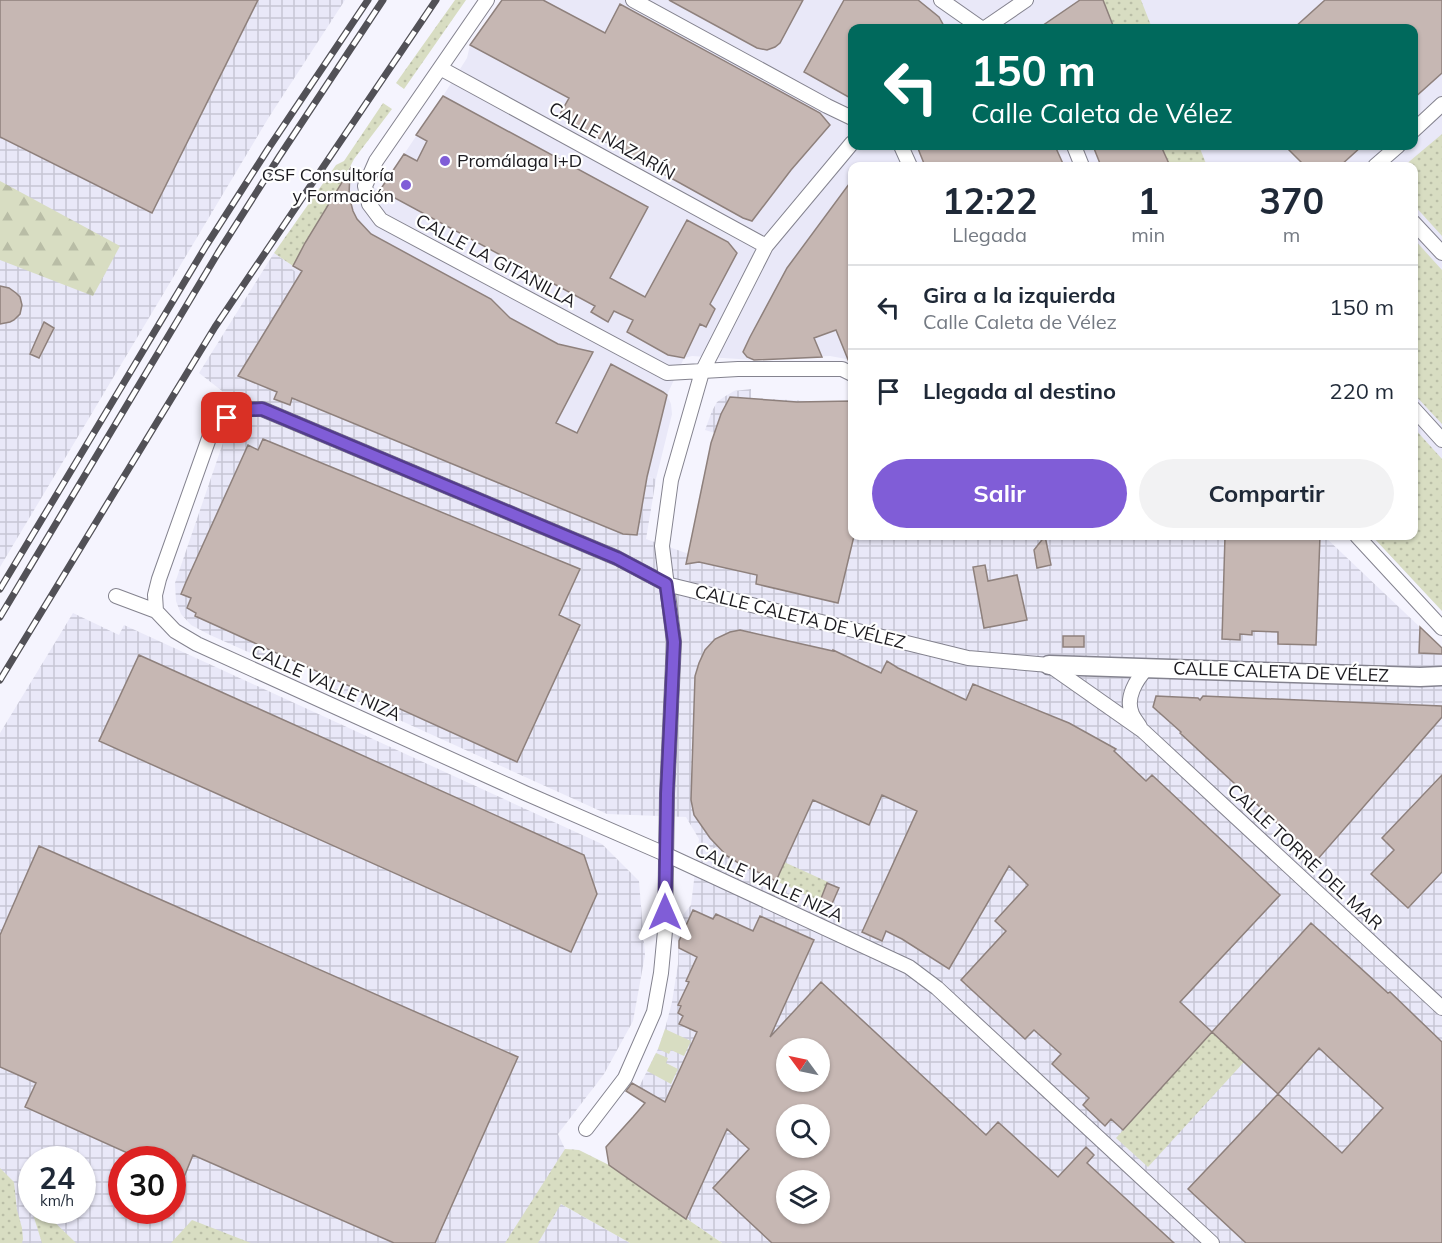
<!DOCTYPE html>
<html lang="es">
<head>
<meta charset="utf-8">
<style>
  body { margin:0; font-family:Mulish,sans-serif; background:#f2f2f3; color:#1f2937; height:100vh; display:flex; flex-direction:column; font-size:22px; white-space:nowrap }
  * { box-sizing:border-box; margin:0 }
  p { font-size:20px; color:#747a83 }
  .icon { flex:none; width:33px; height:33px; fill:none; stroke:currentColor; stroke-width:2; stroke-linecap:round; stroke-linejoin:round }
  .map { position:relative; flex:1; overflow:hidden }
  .side { position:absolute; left:848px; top:162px; width:570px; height:378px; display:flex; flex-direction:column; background:#fff; border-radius:12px; box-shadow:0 2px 4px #0004 }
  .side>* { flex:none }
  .top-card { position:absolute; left:848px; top:24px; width:570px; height:126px; border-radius:12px; box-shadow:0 2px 4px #0004; background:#00695c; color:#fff; overflow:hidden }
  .needle { width:39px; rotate:303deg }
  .fabs { position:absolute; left:776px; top:1038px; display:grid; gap:12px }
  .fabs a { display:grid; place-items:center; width:54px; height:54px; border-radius:50%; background:#fff; box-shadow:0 2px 4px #0004; font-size:30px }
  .speed { position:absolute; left:18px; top:1146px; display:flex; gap:12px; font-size:30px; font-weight:700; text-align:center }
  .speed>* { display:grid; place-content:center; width:78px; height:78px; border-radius:50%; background:#fff; box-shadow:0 2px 4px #0004; line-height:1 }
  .speed small { font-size:15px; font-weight:400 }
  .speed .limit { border:9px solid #d22; background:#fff; color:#111 }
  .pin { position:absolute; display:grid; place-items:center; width:51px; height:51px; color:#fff; margin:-26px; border-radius:12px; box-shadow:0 3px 9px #0006 }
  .me { position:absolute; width:66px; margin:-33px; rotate:0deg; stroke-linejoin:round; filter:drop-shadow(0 0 4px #0008) }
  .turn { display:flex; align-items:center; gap:21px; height:126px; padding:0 24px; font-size:27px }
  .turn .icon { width:78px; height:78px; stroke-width:2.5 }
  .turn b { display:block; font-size:42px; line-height:51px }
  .eta { display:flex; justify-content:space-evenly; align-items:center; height:102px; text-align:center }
  .eta b { font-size:36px; font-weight:700; line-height:42px }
  .button { display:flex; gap:12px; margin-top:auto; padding:12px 24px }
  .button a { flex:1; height:69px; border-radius:36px; background:#805dd7; color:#fff; font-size:24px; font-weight:700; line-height:69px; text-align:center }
  .button a+a { background:#f2f2f3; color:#1f2937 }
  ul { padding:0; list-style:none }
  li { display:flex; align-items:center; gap:18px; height:84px; padding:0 24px; border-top:2px solid #e0e1e3 }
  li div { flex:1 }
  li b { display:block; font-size:22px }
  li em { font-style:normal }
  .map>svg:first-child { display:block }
  .built { fill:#e9e8f8; fill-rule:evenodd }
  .industrial { fill:url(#industrial-grid); fill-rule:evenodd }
  .grass { fill:url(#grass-dots) }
  .forest { fill:url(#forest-firs) }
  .garden { fill:#d8ddc2 }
  .building { fill:#c6b7b3; stroke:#8e807c; stroke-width:1.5; fill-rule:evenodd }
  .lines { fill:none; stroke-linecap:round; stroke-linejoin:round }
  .minor-casing { stroke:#84838f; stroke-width:16 }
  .tertiary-casing { stroke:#84838f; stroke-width:21 }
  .minor { stroke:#fff; stroke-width:14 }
  .tertiary { stroke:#fff; stroke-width:18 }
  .rail-casing { stroke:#525157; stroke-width:7 }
  .rail { stroke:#fff; stroke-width:4.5; stroke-dasharray:14; stroke-linecap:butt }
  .route-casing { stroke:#533c8c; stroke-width:15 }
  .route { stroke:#805dd7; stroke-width:10 }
  .poi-dot { fill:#805dd7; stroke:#fff; stroke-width:2 }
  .labels { text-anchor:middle; stroke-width:4.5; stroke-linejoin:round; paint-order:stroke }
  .street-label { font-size:18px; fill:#1b1a1f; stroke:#fff }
  .poi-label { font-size:18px; fill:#1b1a1f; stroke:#fff; text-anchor:start }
</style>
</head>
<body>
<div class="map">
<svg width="1442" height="1243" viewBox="0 0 1442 1243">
  <defs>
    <pattern id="industrial-grid" width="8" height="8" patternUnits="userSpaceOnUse" patternTransform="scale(1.5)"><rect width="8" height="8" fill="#e9e8f8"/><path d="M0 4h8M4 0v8" fill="none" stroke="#c7c6d4"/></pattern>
    <pattern id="grass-dots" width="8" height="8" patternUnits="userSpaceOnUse" patternTransform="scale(1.5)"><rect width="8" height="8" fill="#d8ddc2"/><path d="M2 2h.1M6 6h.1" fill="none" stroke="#b9bda6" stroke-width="1.8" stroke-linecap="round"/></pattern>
    <pattern id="forest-firs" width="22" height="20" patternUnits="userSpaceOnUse" patternTransform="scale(1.5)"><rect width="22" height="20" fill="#d8ddc2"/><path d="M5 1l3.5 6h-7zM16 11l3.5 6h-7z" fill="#b9bda6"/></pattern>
  </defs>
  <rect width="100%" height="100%" fill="#f5f4fe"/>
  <!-- built -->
  <path class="built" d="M502 0H1442V611L1372 536H1413V166H852V360L830 356 754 360 692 356 684 358 667 395 671 404 672 414 656 479 606 466 613 449 577 433 533 414 392 360 292 269 345 177 380 190 443 96 467 58 470 45ZM852 28H1413V146H852Z"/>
  <!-- industrial -->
  <path class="industrial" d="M0 0H345L269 117 0 567Z
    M274 253 293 266 292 269 312 285 533 414 613 449 607 467 656 479 646 539 689 554 700 492 715 433 705 430 712 411 717 402 724 397 734 391 751 389V398L826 402 852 536H1324L1442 648V1243H722L609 1165 606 1147 633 1117 644 1103 639 1087 658 1049 665 1029 672 1002 678 964 679 924 682 916 691 905 699 839 686 817 607 814 311 680 314 670 269 650 264 659 210 635 191 625 181 614 176 601 175 583 224 440 235 401 199 373ZM786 1048H819V1082H786ZM786 1114H819V1148H786ZM786 1180H819V1214H786Z
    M73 613 119 635 124 625 602 844 639 881 645 955 633 1021 604 1074 558 1134 565 1149 561 1204 630 1243H0V733ZM32 1160H82V1210H32ZM122 1160H172V1210H122Z"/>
  <!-- grass -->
  <path class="grass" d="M455 0H466L404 89 396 83Z
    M1103 0H1141L1152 28H1114Z
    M383 103 392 109 354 159 345 177 293 266 274 253 336 165 344 161Z
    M1442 134V236L1413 204V166H1404Z
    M1161 146H1199L1207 166H1170Z
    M1413 238 1442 270V424L1413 393Z
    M1413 427 1442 459V611L1372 536H1413Z
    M784 862 828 882 820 901 776 881Z
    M1212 1032 1244 1062 1148 1167 1116 1138Z
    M565 1149 579 1150 609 1165 722 1243H630L561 1204 538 1243H505Z
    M0 1168 14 1182 17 1210 22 1228 23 1239 22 1243H0Z
    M32 1211H43L76 1243H42Z
    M192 1220 251 1243H171Z"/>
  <!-- forest -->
  <path class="forest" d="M0 181 120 246 93 296 0 260Z"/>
  <!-- garden -->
  <path class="garden" d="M665 1029 691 1041 684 1056 671 1050 669 1054 658 1049Z
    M656 1053 668 1058 666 1063 678 1069 671 1084 647 1071Z"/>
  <!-- building -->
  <path class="building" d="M0 0H258L152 213 0 137Z
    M502 0H543L605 33 620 4 820 113 830 125 791 170 752 221 743 218 559 116 569 98 470 45Z
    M669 0H803L780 43 775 47 767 50 757 48Z
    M844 0H918L939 17 945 28H852V99L804 72Z
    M1080 0H1103L1114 28H1039Z
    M1325 0H1442V73L1413 99V28H1294Z
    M443 96 648 207 610 278 645 297 687 220 728 242 737 253 710 304 715 309 706 327 700 324 684 358 668 355 627 332 633 320 614 311 608 322 591 312 595 306 380 190 404 154 417 161 427 141 416 135Z
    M917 146H1055L1064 166H925Z
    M1093 146H1161L1170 166H1101Z
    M1285 146H1362L1340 166H1305Z
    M350 169 349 196 353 211 357 219 371 234 491 299 510 318 558 344 593 352 556 423 577 433 611 364 663 392 667 395 647 477 637 535 623 534 292 398 290 405 274 399 277 392 238 376 302 271 293 266 305 243Z
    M852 180V364L849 362 836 330 814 338 822 357 754 360 747 357 743 352 750 337 787 268Z
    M0 286 9 288 16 293 20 297 22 305 20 314 14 320 10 322 0 324Z
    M44 322 54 328 39 358 30 354Z
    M730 397 797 402 852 401V536H854L838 603 756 584 757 575 699 562 686 564 711 443 721 414Z
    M263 439 580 569 559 615 580 625 517 762 195 616 196 613 187 608 191 598 181 594 186 582 248 445 258 450Z
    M1045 536 1051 565 1037 568 1034 550Z
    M1225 536H1320L1316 645 1278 644V632L1252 631V635L1240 634V640L1222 639Z
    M985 565 988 581 1017 575 1027 620 984 628 973 567Z
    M1420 627 1442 648V654L1419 653Z
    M740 630 833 651V650L881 673 887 661 898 668 966 700 973 684 1069 723 1116 749 1114 751 1146 781 1152 775 1280 895 1180 1002 1212 1032 1123 1130 1111 1119 1105 1126 1083 1105 1089 1098 1052 1064 1061 1054 1034 1030 1025 1039 961 980 1006 931 995 921 1028 885 1009 866 949 969 902 939 886 931 882 941 862 932 917 811 882 795 869 825 813 800 776 881 737 862 727 856 710 838 694 815 691 800 695 676 699 663 705 650 715 639 730 632Z
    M1063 636H1084V647H1063Z
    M139 655 584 855 597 894 571 952 99 741Z
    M1156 696 1198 698 1200 700 1203 696 1442 706V717L1317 860 1180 733 1181 732 1153 707Z
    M1442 775V872L1408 908 1371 874 1394 850 1382 838Z
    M39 846 518 1057 435 1243H394L193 1155 184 1177 172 1172V1160H143L25 1107 36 1083 0 1067V935Z
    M827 883 839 888 831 906 820 901Z
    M693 910 713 919 716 914 753 931 760 916 814 940 770 1037 821 982 986 1135 998 1122 1058 1177 1086 1147 1094 1155 1087 1163 1174 1243H772L713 1188 749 1149 727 1129 686 1219 609 1165 606 1147 633 1117 645 1103 626 1091 632 1083 665 1102 697 1032 679 1024 683 1016 678 1013 681 1006 678 1005 689 982 686 981 697 957 679 948V941ZM786 1048H819V1082H786ZM786 1114H819V1148H786ZM786 1180H819V1214H786Z
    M1311 923 1388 993 1390 992 1442 1042V1243H1246L1188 1189 1278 1094 1212 1032ZM1319 1048 1383 1108 1342 1153 1278 1094Z"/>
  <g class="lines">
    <!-- minor casing -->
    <g class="minor-casing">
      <path id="minor" d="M487 0 376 161 365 186 369 204 381 220 667 373 738 369H842L852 374
        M633 0 827 106 852 118
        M941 0 981 28
        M985 28 1026 0
        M440 68 766 246
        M1413 131 1442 104
        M901 146 910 166
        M1074 146 1082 166
        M1375 166 1398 146
        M1413 222 1442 253
        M1413 408 1442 440
        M1357 536 1442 628
        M116 596 156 611 175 631 197 644 525 793 665 854 909 967 937 988 1212 1243
        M156 611 155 595 159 579 213 427 241 409H262L617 558 666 584 968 658 1049 665 1143 731 1442 1008
        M1140 727C1138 723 1134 719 1132 714 1125 698 1136 680 1147 668
        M586 1129 625 1078 654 1012 661 973 665 931 667 794 674 642 662 546 671 480 702 372 766 246 852 143"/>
    </g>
    <!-- tertiary casing -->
    <g class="tertiary-casing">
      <path id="tertiary" d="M1049 665 1420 677 1442 676"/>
    </g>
    <!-- minor -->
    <use href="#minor" class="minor"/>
    <!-- tertiary -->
    <use href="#tertiary" class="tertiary"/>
    <!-- rail casing -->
    <g class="rail-casing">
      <path id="rail" d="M0 589 206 246 268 149 368 0
        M0 617 218 253 279 157 383 0
        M0 680 215 327 436 0"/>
    </g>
    <!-- rail -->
    <use href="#rail" class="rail"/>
  </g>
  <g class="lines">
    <!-- route casing -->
    <g class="route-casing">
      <path id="route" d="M227 418 242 410 262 409 617 558 666 584 674 642 667 794 665 912"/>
    </g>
    <!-- route -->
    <use href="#route" class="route"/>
  </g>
  <!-- markers -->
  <g class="poi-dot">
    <circle cx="445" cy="161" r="6"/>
    <circle cx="406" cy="185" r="6"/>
  </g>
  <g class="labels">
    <!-- street labels -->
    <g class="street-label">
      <text transform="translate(612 141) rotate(29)" y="6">CALLE NAZARÍN</text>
      <text transform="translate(496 261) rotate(28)" y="6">CALLE LA GITANILLA</text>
      <text transform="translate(800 617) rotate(14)" y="6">CALLE CALETA DE VÉLEZ</text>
      <text transform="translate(1281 672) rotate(2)" y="6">CALLE CALETA DE VÉLEZ</text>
      <text transform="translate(326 683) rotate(24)" y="6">CALLE VALLE NIZA</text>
      <text transform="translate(1305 857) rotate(43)" y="6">CALLE TORRE DEL MAR</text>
      <text transform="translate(769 883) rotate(25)" y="6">CALLE VALLE NIZA</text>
    </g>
    <!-- poi labels -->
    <g class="poi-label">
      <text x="457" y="167">Promálaga I+D</text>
      <text x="394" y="181" text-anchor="end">CSF Consultoría<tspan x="394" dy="21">y Formación</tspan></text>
    </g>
  </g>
</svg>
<div class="fabs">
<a><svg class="needle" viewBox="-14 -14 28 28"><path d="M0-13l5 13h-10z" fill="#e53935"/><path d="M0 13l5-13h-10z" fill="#747a83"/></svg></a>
<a><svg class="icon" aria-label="search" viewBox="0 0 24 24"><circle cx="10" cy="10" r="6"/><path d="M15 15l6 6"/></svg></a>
<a><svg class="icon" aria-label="layers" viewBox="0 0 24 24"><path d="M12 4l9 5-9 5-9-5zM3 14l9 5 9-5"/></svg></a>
</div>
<div class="speed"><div>24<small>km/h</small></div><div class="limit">30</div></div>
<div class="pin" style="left:227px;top:418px;background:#d93025"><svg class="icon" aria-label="arrive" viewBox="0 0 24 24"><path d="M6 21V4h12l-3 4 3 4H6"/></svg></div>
<svg class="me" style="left:665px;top:912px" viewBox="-20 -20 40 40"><path d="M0-17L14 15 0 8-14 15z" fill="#805dd7" stroke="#fff" stroke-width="4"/></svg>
<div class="top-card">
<div class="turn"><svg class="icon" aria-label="left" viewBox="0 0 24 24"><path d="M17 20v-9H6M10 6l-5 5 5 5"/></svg><div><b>150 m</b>Calle Caleta de Vélez</div></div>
</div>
<section class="side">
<div class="eta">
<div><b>12:22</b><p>Llegada</p></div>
<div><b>1</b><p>min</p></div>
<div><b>370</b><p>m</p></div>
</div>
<ul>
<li><svg class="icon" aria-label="left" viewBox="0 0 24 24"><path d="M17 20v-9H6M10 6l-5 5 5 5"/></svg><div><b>Gira a la izquierda</b><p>Calle Caleta de Vélez</p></div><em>150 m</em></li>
<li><svg class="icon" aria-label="arrive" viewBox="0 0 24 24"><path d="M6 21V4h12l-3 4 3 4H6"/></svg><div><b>Llegada al destino</b></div><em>220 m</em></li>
</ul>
<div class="button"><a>Salir</a><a>Compartir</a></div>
</section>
</div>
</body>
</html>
